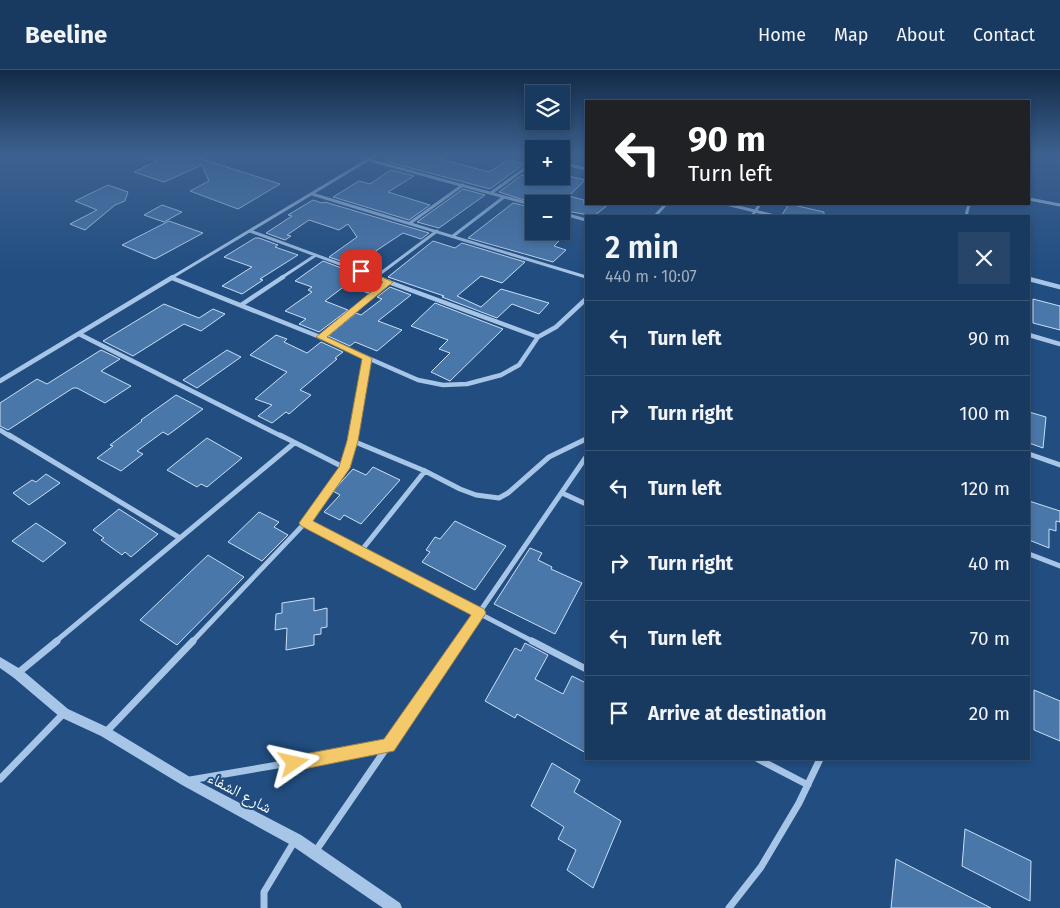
<!DOCTYPE html>
<html lang="en">
<head>
<meta charset="utf-8">
<style>
  body { margin:0; font-family:"Fira Sans","Noto Naskh Arabic",sans-serif; background:#264569; color:#f1f3f6; height:100vh; display:flex; flex-direction:column; font-size:19px; white-space:nowrap }
  * { box-sizing:border-box; margin:0 }
  p { font-size:16px; color:#9fadbd }
  .icon { flex:none; width:28px; height:28px; fill:none; stroke:currentColor; stroke-width:2; stroke-linecap:round; stroke-linejoin:round }
  .map { position:relative; flex:1; overflow:hidden }
  .panel { position:absolute; left:585px; top:145px; width:445px; height:545px; display:flex; flex-direction:column; background:#193a60; border-radius:0px; box-shadow:0 2px 8px #0003,0 0 0 1px #375475 }
  .panel>* { flex:none }
  .guide { position:absolute; left:585px; top:30px; width:445px; height:105px; border-radius:0px; box-shadow:0 2px 8px #0003,0 0 0 1px #375475; background:#202124; color:#fff; overflow:hidden }
  .tools { position:absolute; left:525px; top:15px; display:grid; gap:10px }
  .tools a { display:grid; place-items:center; width:45px; height:45px; border-radius:0px; background:#193a60; box-shadow:0 2px 8px #0003,0 0 0 1px #375475; font-size:25px }
  .pin { position:absolute; display:grid; place-items:center; width:42px; height:42px; color:#fff; margin:-21px; border-radius:10px; box-shadow:0 2px 8px #0006 }
  .me { position:absolute; width:55px; margin:-28px; rotate:79deg; stroke-linejoin:round; filter:drop-shadow(0 0 4px #0008) }
  .turn { display:flex; align-items:center; gap:18px; height:105px; padding:0 20px; font-size:22px }
  .turn .icon { width:65px; height:65px; stroke-width:2.5 }
  .turn b { display:block; font-size:35px; line-height:42px }
  .round { display:grid; place-items:center; flex:none; width:52px; height:52px; border-radius:0px; background:#264569 }
  .overview { display:flex; align-items:center; justify-content:space-between; height:85px; padding:0 20px }
  h1 { font-size:30px; font-weight:600; line-height:38px }
  ul { padding:0; list-style:none }
  li { display:flex; align-items:center; gap:15px; height:75px; padding:0 20px; border-top:1px solid #375475 }
  li div { flex:1 }
  li b { display:block; font-size:19px }
  li em { font-style:normal }
  header { display:flex; align-items:center; gap:30px; box-sizing:border-box; height:70px; padding:0 25px; background:#193a60; border-bottom:1px solid #375475 }
  header strong { font-size:24px }
  nav { display:flex; gap:28px; margin-inline-start:auto; font-size:18px }
  .map>svg:first-child { display:block }
  .building { fill:#4a77a9; stroke:#cbdff6 }
  .lines { fill:none; stroke-linecap:round; stroke-linejoin:round }
  .minor-far3 { stroke:#a7c5e7; stroke-width:3 }
  .minor-far2 { stroke:#a7c5e7; stroke-width:4.5 }
  .minor-far1 { stroke:#a7c5e7; stroke-width:5 }
  .minor { stroke:#a7c5e7; stroke-width:7 }
  .tertiary { fill:#a7c5e7; fill-rule:evenodd }
  .route { fill:#f4c969; stroke:#9f8344 }
  .labels { text-anchor:middle; stroke-width:4; stroke-linejoin:round; paint-order:stroke }
  .near-street-label { font-size:16px; fill:#fff; stroke:#214d80 }
</style>
</head>
<body>
<header>
<strong>Beeline</strong>
<nav><a>Home</a><a>Map</a><a>About</a><a>Contact</a></nav>
</header>
<div class="map">
<svg width="1060" height="838" viewBox="0 0 1060 838">
  <rect width="100%" height="100%" fill="#214d80"/>
  <!-- building -->
  <path class="building" d="M146 85H189L280 114 238 139 190 121 209 111 202 95 164 112 134 102 157 91 145 88Z
    M409 85 411 90 419 85H425L489 102 508 90 524 94 490 119 388 92 386 87Z
    M391 100 414 106 388 122 430 135 409 150 333 127 359 111 370 114Z
    M561 104 585 110 569 126 584 130V134H609L594 146 561 140V134H537L499 122 522 105 541 109 544 106H561Z
    M108 115 128 122 125 131 115 135 85 160 70 154 97 140 75 131Z
    M463 119 485 125 439 158 417 152Z
    M313 130 322 133 325 132 429 163 421 169 403 163 362 190 368 193 361 198 329 187 357 167 348 154 339 160 309 150 287 165 291 166 285 170 266 163 292 146 288 145Z
    M513 133 534 138V161H554L548 166 560 170 554 176 566 180 553 192 468 168Z
    M789 134 824 142V146H781Z
    M162 135 182 142 164 152 144 145Z
    M169 151 203 163 155 189 122 175Z
    M255 168H259L278 175 275 177 298 185 260 209 263 210 242 224 222 216 252 197 224 187Z
    M433 171 455 178 462 173 525 192 502 213 481 206 457 226 481 237 501 219 549 233 539 244 512 234 497 248 442 227 444 226 388 207Z
    M323 191 381 213 368 223 346 215 325 231 348 240 319 262 299 254 306 249 285 241 312 222 308 220 312 217 295 211Z
    M390 217 411 225 378 251 402 260 377 281 355 272 350 276 328 266 356 243 361 245 382 229 377 227Z
    M1033 229 1060 236V260L1033 253Z
    M435 233 503 259 450 311 431 302 450 283 439 279 448 270 411 256Z
    M164 234 199 248 213 239 225 244 201 261 184 254 133 286 103 271Z
    M276 265 287 269 284 272 307 283 321 272 343 282 335 288 337 289 300 320 311 325 289 344 286 342 272 353 258 346 272 335 255 329 287 302 250 285Z
    M101 280 120 289 101 301 131 316 105 333 77 318H73L8 360 0 356V333L37 309 47 314Z
    M227 280 241 287 197 318 183 310Z
    M176 325 203 339 168 365 163 362 137 381 143 384 121 401 97 388 113 376 110 375 142 351 141 350Z
    M1029 342 1046 347 1043 378 1029 373Z
    M207 368 242 388 207 417 201 414 197 417 167 400Z
    M373 397 400 410 361 454 344 445 340 450 324 442 340 425 333 421 353 399 366 405Z
    M46 404 60 413 29 435 13 423 32 410 36 412Z
    M1029 431 1060 441V452L1056 451V461L1049 459V478L1029 470Z
    M119 439 158 464 131 487 125 482 122 485 101 470 104 468 93 460Z
    M259 442 279 452 274 457 288 465 262 491 228 472Z
    M455 451 506 476 475 520 422 492 430 482 426 480 435 467 440 469Z
    M36 453 66 473 43 492 12 471Z
    M530 478 542 483 538 490 552 497 551 499 582 513 555 564 494 534Z
    M208 485 244 507 177 575 140 550Z
    M314 528V541L327 538V557L321 558V564L314 565V575L286 580 287 558 275 560 276 544 282 543V533Z
    M525 573 548 585 535 609 563 624 572 606 586 613V683L517 644 515 648 485 631 515 578 521 581Z
    M1034 620 1060 631V671L1034 660Z
    M552 693 580 710 574 722 621 751 593 818 567 800 576 780 558 769 564 757 531 736Z
    M965 759 1031 791 1030 831 962 796Z
    M896 789 991 838H891Z"/>
  <g class="lines">
    <!-- minor-far3 -->
    <path class="minor-far3" d="M530 85 534 86
      M369 90 534 135
      M561 93 586 99
      M491 123 534 92
      M312 124 586 207
      M1029 129 1060 135
      M726 134 775 146
      M561 143 586 150
      M655 146 666 134
      M752 146 760 134
      M966 146 969 134
      M410 153 463 115
      M250 161 378 208
      M453 166 504 127
      M377 206 437 161
      M171 208 376 85
      M281 208 316 185"/>
    <!-- minor-far2 -->
    <path class="minor-far2" d="M375 207 538 267
      M172 208 320 267 418 310 443 315 467 314 501 305 519 295 538 267 556 257 586 229
      M1029 209 1060 217
      M241 235 283 207
      M79 264 283 367
      M1029 265 1060 274
      M320 267 389 212
      M0 311 173 207
      M0 360 11 367
      M354 367 367 288"/>
    <!-- minor-far1 -->
    <path class="minor-far1" d="M9 365 180 468
      M280 365 345 398
      M353 371 425 401 460 419 476 425 499 428 508 423 549 387 586 369
      M1029 384 1060 395
      M562 423 586 434
      M305 453 534 572
      M361 481 425 401
      M1029 484 1060 496
      M55 572 293 374
      M192 572 305 453 345 398 354 365
      M459 572 586 387"/>
    <!-- minor -->
    <path class="minor" d="M532 571 586 599
      M18 603 57 571
      M106 662 193 571
      M758 689 808 715
      M0 709 64 643
      M190 710 389 676
      M315 782 460 571
      M264 838V822L294 772
      M729 838 761 797 799 733 820 689"/>
    <!-- tertiary -->
    <path class="tertiary" d="M0 587 22 600 68 639 109 658 190 707 301 765 400 833 402 838H383L291 775 182 715 101 666 60 647 14 608 0 598Z"/>
  </g>
  <!-- sky -->
  <linearGradient id="sky" x2="0" y2="1"><stop stop-color="#122a46"/><stop offset="0.42" stop-color="#3d6291"/><stop offset="1" stop-color="#3d6291" stop-opacity="0"/></linearGradient>
  <rect width="1060" height="203" fill="url(#sky)"/>
  <!-- route -->
  <path class="route" d="M359 199H364L393 212 327 267 372 288 358 371 350 398 313 451 484 539 486 543 394 681 294 701 289 699 286 693 289 688 294 686 384 669 471 545 301 456 299 453 339 397 347 371 362 289 316 267 383 212 359 203Z"/>
  <g class="labels">
    <!-- near-street labels -->
    <g class="near-street-label">
      <text transform="translate(240 722) rotate(28)" y="6">شارع الشفاء</text>
    </g>
  </g>
</svg>
<div class="tools">
<a><svg class="icon" aria-label="layers" viewBox="0 0 24 24"><path d="M12 4l9 5-9 5-9-5zM3 14l9 5 9-5"/></svg></a>
<a>+</a>
<a>−</a>
</div>
<div class="pin" style="left:361px;top:201px;background:#d93025"><svg class="icon" aria-label="arrive" viewBox="0 0 24 24"><path d="M6 21V4h12l-3 4 3 4H6"/></svg></div>
<svg class="me" style="left:294px;top:693px" viewBox="-20 -20 40 40"><path d="M0-17L14 15 0 8-14 15z" fill="#f4c969" stroke="#fff" stroke-width="4"/></svg>
<div class="guide">
<div class="turn"><svg class="icon" aria-label="left" viewBox="0 0 24 24"><path d="M17 20v-9H6M10 6l-5 5 5 5"/></svg><div><b>90 m</b>Turn left</div></div>
</div>
<section class="panel">
<div class="overview"><div><h1>2 min</h1><p>440 m · 10:07</p></div><a class="round"><svg class="icon" aria-label="close" viewBox="0 0 24 24"><path d="M6 6l12 12M18 6L6 18"/></svg></a></div>
<ul>
<li><svg class="icon" aria-label="left" viewBox="0 0 24 24"><path d="M17 20v-9H6M10 6l-5 5 5 5"/></svg><div><b>Turn left</b></div><em>90 m</em></li>
<li><svg class="icon" aria-label="right" viewBox="0 0 24 24"><path d="M7 20v-9h11M14 6l5 5-5 5"/></svg><div><b>Turn right</b></div><em>100 m</em></li>
<li><svg class="icon" aria-label="left" viewBox="0 0 24 24"><path d="M17 20v-9H6M10 6l-5 5 5 5"/></svg><div><b>Turn left</b></div><em>120 m</em></li>
<li><svg class="icon" aria-label="right" viewBox="0 0 24 24"><path d="M7 20v-9h11M14 6l5 5-5 5"/></svg><div><b>Turn right</b></div><em>40 m</em></li>
<li><svg class="icon" aria-label="left" viewBox="0 0 24 24"><path d="M17 20v-9H6M10 6l-5 5 5 5"/></svg><div><b>Turn left</b></div><em>70 m</em></li>
<li><svg class="icon" aria-label="arrive" viewBox="0 0 24 24"><path d="M6 21V4h12l-3 4 3 4H6"/></svg><div><b>Arrive at destination</b></div><em>20 m</em></li>
</ul>
</section>
</div>
</body>
</html>
